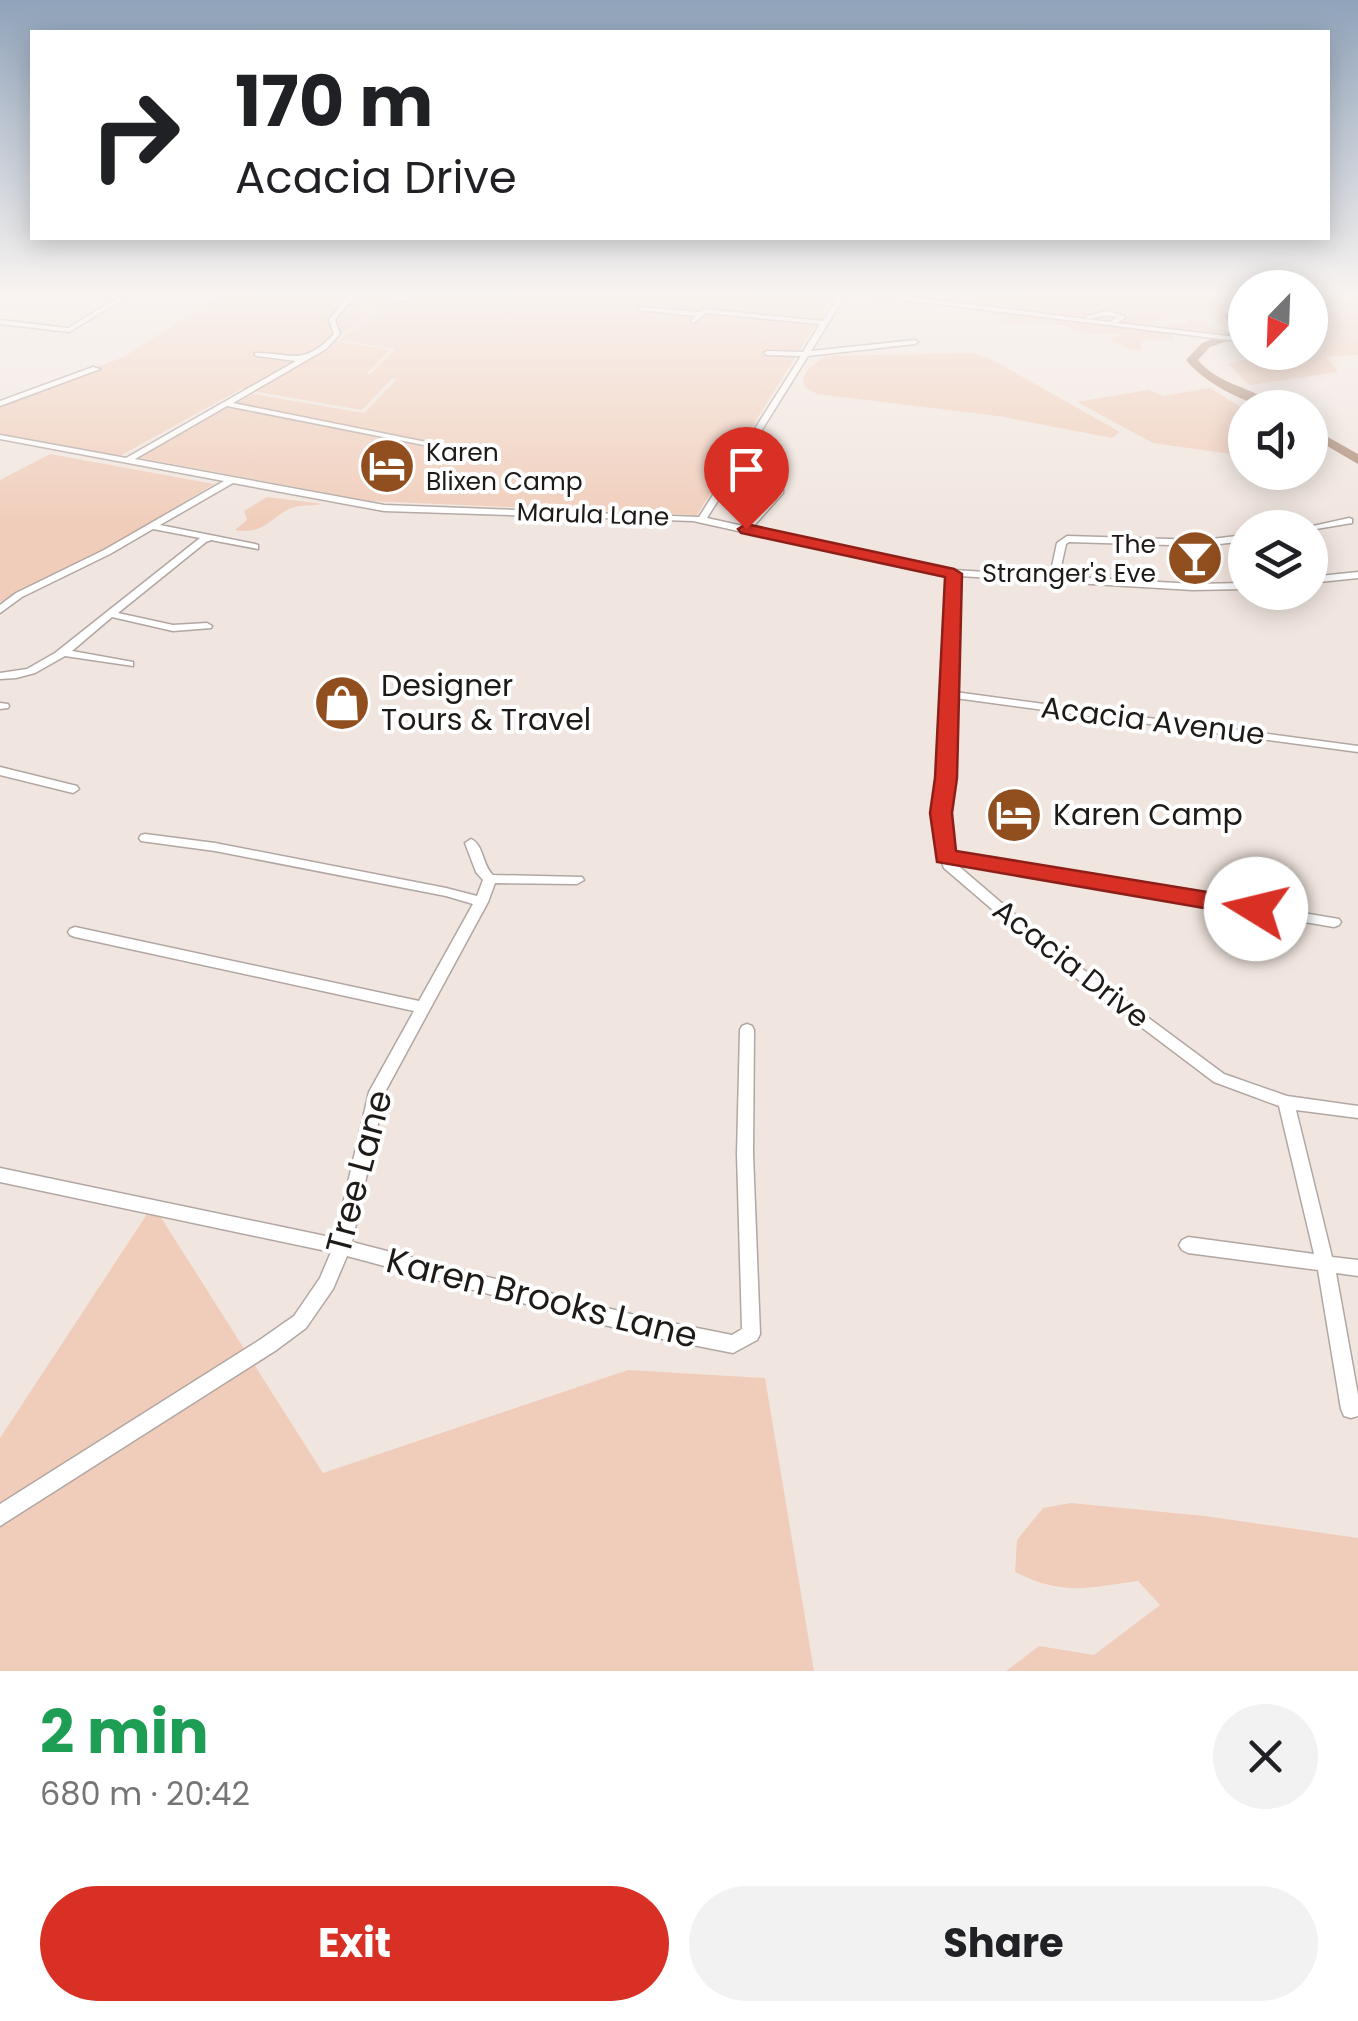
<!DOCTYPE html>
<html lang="en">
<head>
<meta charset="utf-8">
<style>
  body { margin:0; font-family:Poppins,sans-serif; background:#f2f2f2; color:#202124; height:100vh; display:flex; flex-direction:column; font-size:38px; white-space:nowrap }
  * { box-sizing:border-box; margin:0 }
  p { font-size:32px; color:#757577 }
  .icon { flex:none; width:55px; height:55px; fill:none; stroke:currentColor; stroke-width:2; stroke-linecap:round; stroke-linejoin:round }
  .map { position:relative; height:1671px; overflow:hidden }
  .drawer { display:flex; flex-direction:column; background:#fff; flex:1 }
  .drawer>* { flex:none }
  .top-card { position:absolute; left:30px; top:30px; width:1300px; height:210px; border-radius:0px; box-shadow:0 5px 25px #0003; background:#fff; color:#202124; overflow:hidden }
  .needle { width:65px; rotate:203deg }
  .fabs { position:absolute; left:1228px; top:270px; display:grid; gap:20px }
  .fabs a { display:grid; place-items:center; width:100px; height:100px; border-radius:50%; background:#fff; box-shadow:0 5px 25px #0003; font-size:50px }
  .pin { position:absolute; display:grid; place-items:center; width:85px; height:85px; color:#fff; margin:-102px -42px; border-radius:50% 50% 50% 0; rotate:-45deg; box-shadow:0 0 10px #0007 }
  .pin .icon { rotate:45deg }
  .me { position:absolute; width:110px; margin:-55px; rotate:279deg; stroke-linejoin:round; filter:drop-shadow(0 0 8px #0008) }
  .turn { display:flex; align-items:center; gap:35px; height:210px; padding:0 40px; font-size:45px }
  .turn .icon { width:130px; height:130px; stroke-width:2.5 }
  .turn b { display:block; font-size:70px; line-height:85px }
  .round { display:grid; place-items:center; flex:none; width:105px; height:105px; border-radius:52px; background:#f2f2f2 }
  .head { display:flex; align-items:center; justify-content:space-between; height:170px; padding:0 40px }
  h1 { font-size:60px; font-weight:700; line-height:75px; color:#1e9e55 }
  .button { display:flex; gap:20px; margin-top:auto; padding:20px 40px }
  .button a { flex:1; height:115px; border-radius:60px; background:#d93025; color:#fff; font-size:40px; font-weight:700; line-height:115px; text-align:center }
  .button a+a { background:#f2f2f2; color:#202124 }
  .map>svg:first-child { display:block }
  .green { fill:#f0cdba }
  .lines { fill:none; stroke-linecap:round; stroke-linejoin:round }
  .river { fill:#ad8a76; fill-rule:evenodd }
  .minor-casing { stroke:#b1a6a1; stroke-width:3 }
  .minor { fill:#fff; fill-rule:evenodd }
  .wall { fill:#aea49f }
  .route { fill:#d93025; stroke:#8d1f18; stroke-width:2.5 }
  .labels { text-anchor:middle; stroke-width:8; stroke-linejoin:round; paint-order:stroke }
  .far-poi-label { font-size:25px; fill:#1e1a18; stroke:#fff; text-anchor:start }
  .far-street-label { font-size:25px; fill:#1e1a18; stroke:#fff }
  .poi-label { font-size:30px; fill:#1e1a18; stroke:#fff; text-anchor:start }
  .street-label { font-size:30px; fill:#1e1a18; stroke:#fff }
  .near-street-label { font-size:35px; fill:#1e1a18; stroke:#fff }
</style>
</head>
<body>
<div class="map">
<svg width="1358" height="1671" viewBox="0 0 1358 1671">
  <rect width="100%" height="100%" fill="#f1e6df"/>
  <!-- green -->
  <path class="green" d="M224 292 359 295 370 311 362 323 329 340 390 350 367 373 369 375 395 349 337 340 365 323 373 311 359 292H626L624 297 628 292H836L697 515 370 501 136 457 253 394 364 413 397 379 392 378 362 410 241 389 118 457 0 435V403L124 357Z
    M1245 292V336H1220L1193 328 1191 332 1171 330 1169 324H1188L1186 320 1198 318 1213 329 1232 331C1210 310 1180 313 1154 323L1174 336V340L1147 339 1141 342V349L1130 350 1111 339 1122 334 1088 333 1050 322 1005 323 995 315 950 304 867 293Z
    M1310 292H1358V355L1326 356 1338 372 1249 385 1229 364 1272 353 1310 352Z
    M972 353 989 358 1120 432 1112 438 998 416 817 394 805 387 803 379 808 369 825 356Z
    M1210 388 1245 410V456L1153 443 1077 402 1148 390 1163 396Z
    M50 454 214 484 103 551 0 602V480Z
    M267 497 323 504C312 506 298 504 289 509 268 520 262 535 235 530L247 520 244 511Z
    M153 1205 323 1473 628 1370 765 1378 814 1671H0V1438Z
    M1071 1503 1205 1516 1358 1538V1671H1006L1039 1646 1094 1655 1160 1605 1138 1581C1087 1588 1063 1596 1015 1572L1017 1540 1043 1508Z"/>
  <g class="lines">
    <!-- river -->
    <path class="river" d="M1321 292H1337L1310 302V296Z
      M1245 306V313L1235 317 1245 329V335L1210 347 1198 360C1219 386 1255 387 1280 408 1251 408 1204 383 1186 360L1202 343 1235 331 1224 316Z
      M1310 427 1358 454V464L1310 436Z"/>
    <!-- minor casing -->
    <g class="minor-casing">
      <path id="minor" d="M127 292H135L69 332 0 324V320L68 328Z
        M350 292H357L335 320 340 334 326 349 233 403 446 446H449V450L227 406 135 459 384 505 699 517 801 356 767 355 764 353 767 351 803 352 820 324 706 313 694 323 691 321 696 316 640 310 638 307 699 312 704 309 823 321 841 292H868L1110 322 1117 317 1107 315 1088 319 1085 317 1107 311 1125 316V318L1117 323 1245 338V342L847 293 811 351 915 340 918 342 915 344 808 356 707 518 743 526 777 489H783V493L752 528 938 569 1050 576 1057 543 1067 536 1203 540 1245 535V541L1203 546 1069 542 1066 544 1059 576 1193 584 1245 583V589L1193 590 959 576 955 692 1358 746V752L955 698C954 725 954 753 952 781 949 805 942 831 951 854L1339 919 1341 922 1339 925 1334 927 955 863 1053 947 1224 1074 1287 1096 1358 1106V1118L1296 1110 1332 1257 1358 1260V1276L1336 1273 1358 1395V1416L1351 1418 1344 1416 1341 1409 1318 1270 1188 1253 1182 1250 1179 1245 1182 1240 1188 1237 1314 1254 1279 1106 1214 1082 1043 953 944 868 935 844V813L940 778 949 575H938L693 521 384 511 233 483 160 525 255 544 258 545V549L211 540 206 542 118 613 173 625 207 623 212 626 211 628 173 631 112 617 72 651 133 662V666L65 656 35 673 16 678 0 679V673L27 669 55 653 200 538 153 529 110 554 22 597 0 613V605L16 593 104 550 224 481 0 439V435L126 458 296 361 257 356 255 355V353C294 353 302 367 334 334L329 320Z
        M365 292H381L411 299 408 301Z
        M93 367 100 369 0 406V401Z
        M1349 518 1352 519V523L1310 530V528H1304Z
        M1358 572V578L1310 583V577Z
        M0 703 8 704 9 706 8 708 0 709Z
        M0 767 77 786 79 789 73 793 0 775Z
        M145 834 215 843 446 888 477 896 483 880 476 872 465 843 471 839C484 845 482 865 493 875L582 877 584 880 577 884 495 883 488 902 385 1092 352 1242 642 1317 732 1335 742 1329 737 1154 740 1030 742 1026 747 1024 752 1026 754 1030 753 1154 760 1334 757 1340 733 1353 642 1335 347 1256 333 1289 306 1328 275 1351 0 1526V1504L261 1339 294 1316 320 1278 331 1252 0 1182V1168L335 1238 369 1092 414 1011 75 937 70 935 68 932 70 929 75 927 419 1001 473 904 446 896 215 851 141 841 139 838 141 835Z"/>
    </g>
    <!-- minor -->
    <use href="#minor" class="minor"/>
  </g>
  <!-- wall -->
  <path class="wall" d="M1212 292H1245V296Z"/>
  <!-- sky -->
  <linearGradient id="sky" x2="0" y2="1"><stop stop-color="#90a3ba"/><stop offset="0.56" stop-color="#f9f4f1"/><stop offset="1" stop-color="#f9f4f1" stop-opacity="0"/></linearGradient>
  <rect width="1358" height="526" fill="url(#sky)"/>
  <!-- route -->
  <path class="route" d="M746 524 954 569 962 574 957 778 952 813 956 851 1256 900 1269 909 1265 915 1256 917 937 862 930 813 935 778 945 577 741 533 738 529Z"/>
  <!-- icons -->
  <defs>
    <g id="hotel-disc" transform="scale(2.875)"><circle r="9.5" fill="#914e1f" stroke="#fff"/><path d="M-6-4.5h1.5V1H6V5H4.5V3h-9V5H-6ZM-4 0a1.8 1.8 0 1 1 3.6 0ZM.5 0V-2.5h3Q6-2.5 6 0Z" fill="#fff"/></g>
    <g id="bar-disc" transform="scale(2.875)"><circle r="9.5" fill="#914e1f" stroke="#fff"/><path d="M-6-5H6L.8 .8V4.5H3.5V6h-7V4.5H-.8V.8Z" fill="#fff"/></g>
    <g id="shop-disc" transform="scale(2.875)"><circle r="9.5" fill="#914e1f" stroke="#fff"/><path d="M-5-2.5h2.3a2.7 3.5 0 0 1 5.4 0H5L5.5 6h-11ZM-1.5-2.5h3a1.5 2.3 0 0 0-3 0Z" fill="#fff"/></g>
  </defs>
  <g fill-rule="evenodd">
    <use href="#hotel-disc" x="387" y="466"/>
    <use href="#bar-disc" x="1195" y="558"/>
    <use href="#shop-disc" x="342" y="703"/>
    <use href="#hotel-disc" x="1014" y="815"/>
  </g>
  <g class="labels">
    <!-- far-poi labels -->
    <g class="far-poi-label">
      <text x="426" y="461">Karen<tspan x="426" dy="29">Blixen Camp</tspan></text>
      <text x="1156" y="553" text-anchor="end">The<tspan x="1156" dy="29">Stranger's Eve</tspan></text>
    </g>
    <!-- far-street labels -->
    <g class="far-street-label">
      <text transform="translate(593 514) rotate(2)" y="9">Marula Lane</text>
    </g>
    <!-- poi labels -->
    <g class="poi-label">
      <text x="381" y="696">Designer<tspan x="381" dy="34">Tours &amp; Travel</tspan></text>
      <text x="1053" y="825">Karen Camp</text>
    </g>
    <!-- street labels -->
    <g class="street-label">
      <text transform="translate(1153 721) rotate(7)" y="10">Acacia Avenue</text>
      <text transform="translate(1071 964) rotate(38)" y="10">Acacia Drive</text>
    </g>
    <!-- near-street labels -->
    <g class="near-street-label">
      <text transform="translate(359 1172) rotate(-75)" y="12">Tree Lane</text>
      <text transform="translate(542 1298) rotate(14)" y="12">Karen Brooks Lane</text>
    </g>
  </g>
</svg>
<div class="fabs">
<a><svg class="needle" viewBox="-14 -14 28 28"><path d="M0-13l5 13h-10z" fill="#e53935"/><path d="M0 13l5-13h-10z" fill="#757577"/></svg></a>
<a><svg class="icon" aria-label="sound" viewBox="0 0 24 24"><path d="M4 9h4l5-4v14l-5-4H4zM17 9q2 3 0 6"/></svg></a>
<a><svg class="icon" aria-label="layers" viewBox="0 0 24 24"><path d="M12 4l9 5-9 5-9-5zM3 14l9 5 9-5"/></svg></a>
</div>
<div class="pin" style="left:746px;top:529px;background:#d93025"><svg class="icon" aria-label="arrive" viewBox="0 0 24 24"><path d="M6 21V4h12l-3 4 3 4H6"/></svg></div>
<svg class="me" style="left:1256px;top:909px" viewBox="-20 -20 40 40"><circle r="19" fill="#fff"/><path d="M0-13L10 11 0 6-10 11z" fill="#d93025"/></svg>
<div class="top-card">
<div class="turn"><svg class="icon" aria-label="right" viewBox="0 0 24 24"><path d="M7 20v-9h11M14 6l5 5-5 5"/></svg><div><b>170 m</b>Acacia Drive</div></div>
</div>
</div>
<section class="drawer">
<div class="head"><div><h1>2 min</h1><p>680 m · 20:42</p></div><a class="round"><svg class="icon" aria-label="close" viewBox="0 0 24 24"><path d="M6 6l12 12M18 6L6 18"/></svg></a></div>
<div class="button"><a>Exit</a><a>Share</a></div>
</section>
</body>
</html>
